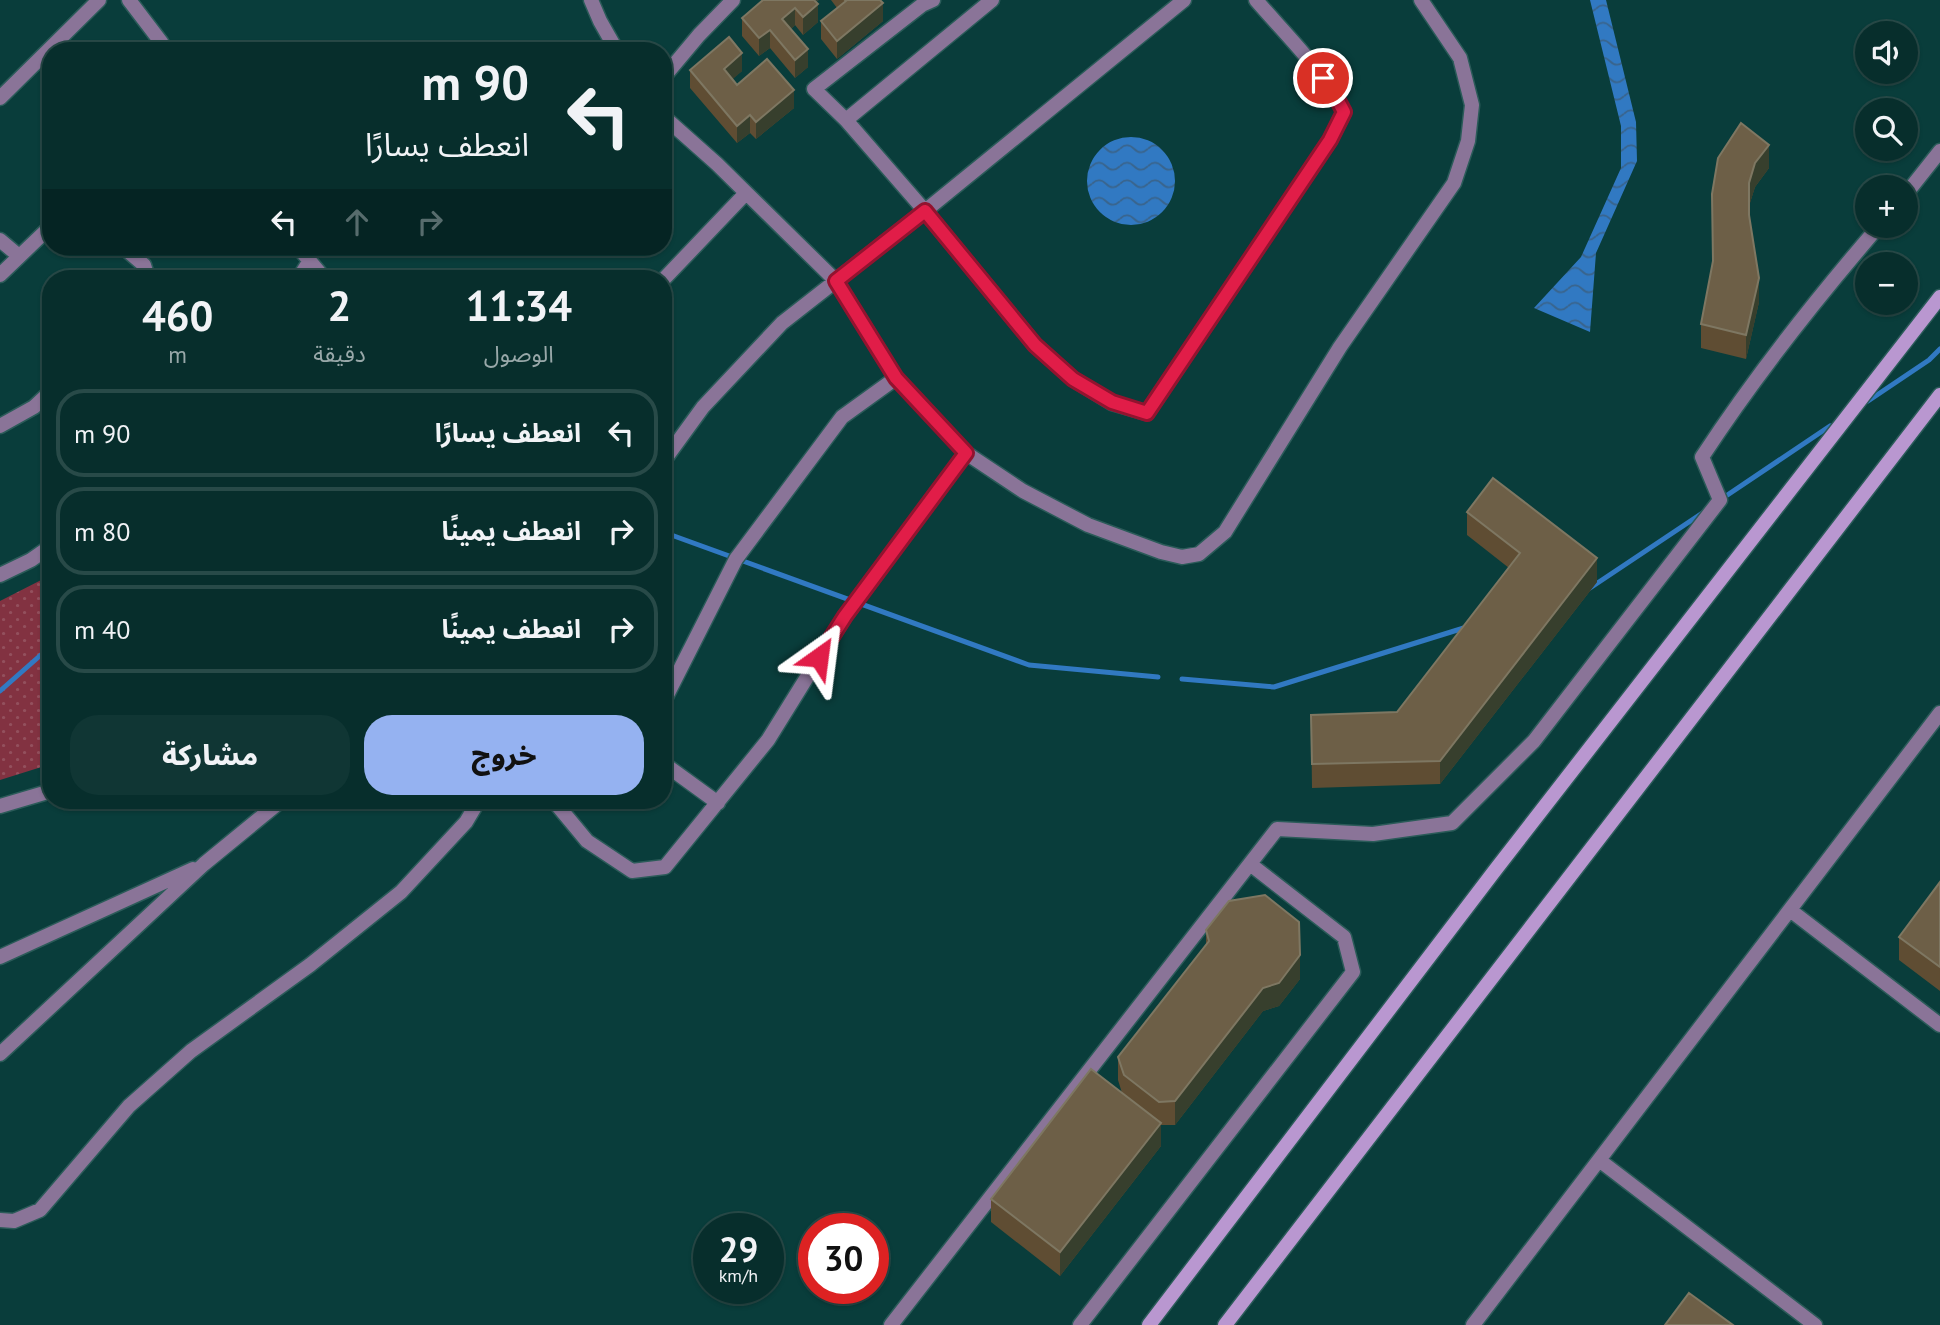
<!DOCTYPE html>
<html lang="ar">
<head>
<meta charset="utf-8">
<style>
  body { margin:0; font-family:"PT Sans","Noto Sans Arabic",sans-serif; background:#103634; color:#f1f3f6; direction:rtl; height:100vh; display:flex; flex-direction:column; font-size:26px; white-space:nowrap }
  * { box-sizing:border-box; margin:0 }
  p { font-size:23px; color:#98a8a9 }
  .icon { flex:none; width:38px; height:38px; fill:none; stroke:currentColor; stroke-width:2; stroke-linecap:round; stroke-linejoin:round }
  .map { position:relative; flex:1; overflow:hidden; direction:ltr }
  .details { position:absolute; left:42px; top:270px; width:630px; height:539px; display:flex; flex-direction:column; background:#072e2c; border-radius:28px; box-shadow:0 2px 5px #0004,0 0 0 2px #284a48; direction:rtl }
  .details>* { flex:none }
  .hud { position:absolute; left:42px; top:42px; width:630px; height:214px; border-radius:28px; box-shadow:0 2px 5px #0004,0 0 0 2px #284a48; direction:rtl; background:#072e2c; color:#f1f3f6; overflow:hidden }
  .tools { position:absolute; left:1855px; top:21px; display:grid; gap:14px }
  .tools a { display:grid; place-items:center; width:63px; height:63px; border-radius:50%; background:#072e2c; box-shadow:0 2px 5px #0004,0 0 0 2px #284a48; font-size:35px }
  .speed { position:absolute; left:693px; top:1213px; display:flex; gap:14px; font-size:35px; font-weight:700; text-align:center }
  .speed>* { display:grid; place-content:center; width:91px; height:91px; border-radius:50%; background:#072e2c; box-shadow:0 2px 5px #0004,0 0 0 2px #284a48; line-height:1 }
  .speed small { font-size:18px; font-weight:400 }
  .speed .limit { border:10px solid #d22; background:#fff; color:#111 }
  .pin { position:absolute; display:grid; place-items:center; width:60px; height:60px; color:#fff; margin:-30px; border:4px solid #fff; border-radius:50%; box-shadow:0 2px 7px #0007 }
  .me { position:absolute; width:77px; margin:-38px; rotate:31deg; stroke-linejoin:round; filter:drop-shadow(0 0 5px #0008) }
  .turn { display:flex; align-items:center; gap:24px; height:147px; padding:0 28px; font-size:32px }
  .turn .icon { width:91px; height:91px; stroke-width:2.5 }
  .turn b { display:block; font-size:49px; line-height:60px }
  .lanes { display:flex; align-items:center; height:66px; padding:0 28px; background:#0003; justify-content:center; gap:35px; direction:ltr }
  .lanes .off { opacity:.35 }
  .eta { display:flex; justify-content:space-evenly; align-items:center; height:119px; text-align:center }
  .eta b { font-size:42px; font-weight:800; line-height:49px }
  .primary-button { display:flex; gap:14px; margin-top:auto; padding:14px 28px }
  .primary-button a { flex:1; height:80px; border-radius:28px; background:#95b2f1; color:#111; font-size:28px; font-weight:800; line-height:80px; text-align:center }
  .primary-button a+a { background:#103634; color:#f1f3f6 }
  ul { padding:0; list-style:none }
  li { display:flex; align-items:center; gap:21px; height:88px; margin:0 14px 10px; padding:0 14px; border:4px solid #284a48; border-radius:28px }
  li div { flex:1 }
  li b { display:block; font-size:26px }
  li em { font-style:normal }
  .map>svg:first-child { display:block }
  .green { fill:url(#green-dots) }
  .water { fill:url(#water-waves) }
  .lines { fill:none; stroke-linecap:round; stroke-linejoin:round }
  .stream { stroke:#3179c2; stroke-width:5 }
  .minor-casing { stroke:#2b5b59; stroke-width:17 }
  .secondary-casing { stroke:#2b5b59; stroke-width:17 }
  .minor { stroke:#8a7498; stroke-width:14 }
  .secondary { stroke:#b997d0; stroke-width:14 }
  .wall { fill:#5f4d33 }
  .shaded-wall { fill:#373f2d }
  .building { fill:#6d5f47; stroke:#7e7762; stroke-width:2 }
  .route-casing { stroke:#92132f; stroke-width:18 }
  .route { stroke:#e11d48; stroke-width:12 }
</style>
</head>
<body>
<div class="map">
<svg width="1940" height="1325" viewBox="0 0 1940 1325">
  <defs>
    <pattern id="green-dots" width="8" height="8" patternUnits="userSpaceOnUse" patternTransform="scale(1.75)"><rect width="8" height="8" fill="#823241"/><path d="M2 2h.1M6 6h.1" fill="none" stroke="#93505d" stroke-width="1.8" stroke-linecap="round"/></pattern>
    <pattern id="water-waves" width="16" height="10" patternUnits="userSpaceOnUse" patternTransform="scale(1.75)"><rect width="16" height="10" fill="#3179c2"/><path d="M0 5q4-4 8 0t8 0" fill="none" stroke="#39648c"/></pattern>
  </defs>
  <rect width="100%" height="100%" fill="#093d3b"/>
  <!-- green -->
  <path class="green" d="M51 575V764L0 780V601Z"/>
  <!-- water -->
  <path class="water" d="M1590 0H1606L1636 122 1637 161 1596 253 1590 332 1534 308 1581 257 1621 168V126Z
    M1087 181a44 44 0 1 1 88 0a44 44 0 1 1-88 0Z"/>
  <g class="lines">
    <!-- stream -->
    <path class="stream" d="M1868 401 1929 360 1940 349
      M1720 500 1830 426
      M663 532 1029 665 1158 677
      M1590 588 1707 510
      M1182 679 1274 687 1467 627
      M0 691 51 646"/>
    <!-- minor casing -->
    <g class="minor-casing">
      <path id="minor" d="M129 0 161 42 166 51
        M591 0 600 21 617 51
        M933 0 922 5 814 89 846 120 925 211 1035 345 1073 379 1112 403 1147 413 1330 140 1344 112C1323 70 1286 35 1256 0
        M663 78 699 35 733 0
        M0 98 99 0
        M663 116 717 164 836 281 896 378 966 453 1023 491 1088 525 1161 552 1182 557 1199 554 1225 532 1340 347 1454 183 1468 141 1472 105 1460 58 1421 0
        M846 120 992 0
        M1906 194 1940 151
        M0 240 19 256
        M123 247 144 265 148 278
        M298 247 324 278
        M0 275 51 226
        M299 278 309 262
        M663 280 746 193
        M0 426 34 407 51 391
        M663 462 703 407 782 323 925 211 1184 0
        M0 575 31 560 51 546
        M663 703 736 559 842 417 896 378
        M663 763 718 803
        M553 800 587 841 632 871 665 867 768 740 845 616 966 453
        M0 806 51 791
        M1790 910 1940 1025
        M0 957 193 869
        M0 1054 204 864 282 800
        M1599 1160 1815 1325
        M0 1220 14 1221 40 1210 129 1106 191 1051 310 965 401 892 466 822 479 800
        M891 1325 1277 829 1373 834 1452 823 1534 741 1720 500 1702 457C1755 376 1816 299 1879 226
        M1080 1325 1353 972 1344 937 1250 864
        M1473 1325 1940 713"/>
    </g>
    <!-- secondary casing -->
    <g class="secondary-casing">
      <path id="secondary" d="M1149 1325 1496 869 1940 297
        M1225 1325 1940 395"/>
    </g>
    <!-- minor -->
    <use href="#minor" class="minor"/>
    <!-- secondary -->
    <use href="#secondary" class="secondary"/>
  </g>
  <!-- wall -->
  <path class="wall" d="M819 0 816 2 818 22 803 35 795 25 791 29 808 67 795 78 770 48 759 56 742 36V18Z
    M831 0H880L883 21 837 59 821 39V21L837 8Z
    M690 70 742 71 732 79 737 85 794 108 756 139 750 133 737 143 690 88Z
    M1718 158 1769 168 1755 187 1749 206V215L1759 302 1746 359 1701 348V324L1713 262Z
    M1467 512 1597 582 1440 784 1312 788 1311 715 1397 712 1509 568 1467 535Z
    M1940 882V991L1899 960V937Z
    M1206 930 1300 979 1279 1006 1263 1011 1175 1125H1161V1146L1060 1276 991 1222V1199L1122 1093 1118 1080V1057L1206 945Z"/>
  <!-- shaded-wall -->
  <path class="shaded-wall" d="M883 3V21L837 59V41Z
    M818 4V22L803 35V17Z
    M795 8V25L782 37V19Z
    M770 30V48L759 56V38Z
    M808 49V67L795 78V60Z
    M742 53V71L724 87V69Z
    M794 90V108L756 139V122Z
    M750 115V133L737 143V126Z
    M1769 145V168L1755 187 1749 206V183L1755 163Z
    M1759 278V302L1746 359V335Z
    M1597 558V582L1440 784V761Z
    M1300 955V979L1279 1006 1263 1011 1175 1125V1101L1263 988Z
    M1161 1123V1146L1060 1276V1252Z"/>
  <!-- building -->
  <path class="building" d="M763 0H814L818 4 803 17 795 8 782 19 808 49 795 60 770 30 759 38 742 18Z
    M845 0H880L883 3 837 41 821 21 846 1Z
    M729 37 742 53 724 69 737 85 767 59 794 90 756 122 750 115 737 126 690 70Z
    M1741 123 1769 145 1755 163 1749 183V215L1759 278 1746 335 1701 324 1713 261 1712 194 1718 158Z
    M1493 478 1597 558 1440 761 1312 764 1311 715 1397 712 1520 553 1467 512Z
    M1940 882V967L1899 937Z
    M1265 895 1299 922 1300 955 1279 983 1263 988 1175 1101 1159 1102 1124 1075 1118 1057 1209 941 1206 930 1229 901Z
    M1091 1069 1161 1123 1060 1252 991 1199Z
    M1689 1293 1733 1325H1665Z"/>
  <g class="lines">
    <!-- route casing -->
    <g class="route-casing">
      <path id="route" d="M819 657 845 616 966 453 896 378 836 281 925 211 1035 345 1073 379 1112 402 1147 413 1330 140 1344 112 1335 95 1323 78"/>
    </g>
    <!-- route -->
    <use href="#route" class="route"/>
  </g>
</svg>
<div class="tools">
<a><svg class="icon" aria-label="sound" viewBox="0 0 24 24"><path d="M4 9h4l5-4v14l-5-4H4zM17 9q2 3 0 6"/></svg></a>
<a><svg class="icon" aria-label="search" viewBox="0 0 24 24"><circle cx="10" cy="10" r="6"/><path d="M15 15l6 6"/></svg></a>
<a>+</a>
<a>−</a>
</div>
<div class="speed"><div>29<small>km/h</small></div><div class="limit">30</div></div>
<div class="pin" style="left:1323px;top:78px;background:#d93025"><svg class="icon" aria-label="arrive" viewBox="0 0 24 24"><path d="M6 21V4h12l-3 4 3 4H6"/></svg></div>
<svg class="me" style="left:819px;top:657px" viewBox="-20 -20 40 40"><path d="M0-17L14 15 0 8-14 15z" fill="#e11d48" stroke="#fff" stroke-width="4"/></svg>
<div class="hud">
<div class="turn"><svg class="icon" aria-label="left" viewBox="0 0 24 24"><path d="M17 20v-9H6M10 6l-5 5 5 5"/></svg><div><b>90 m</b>انعطف يسارًا</div></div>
<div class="lanes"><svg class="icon" aria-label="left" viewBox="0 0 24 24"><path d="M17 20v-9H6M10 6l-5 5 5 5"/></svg><svg class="icon off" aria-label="ahead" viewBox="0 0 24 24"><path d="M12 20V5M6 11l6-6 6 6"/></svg><svg class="icon off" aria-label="right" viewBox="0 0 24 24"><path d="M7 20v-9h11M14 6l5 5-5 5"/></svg></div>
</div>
<section class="details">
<div class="eta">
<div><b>11:34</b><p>الوصول</p></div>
<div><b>2</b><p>دقيقة</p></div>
<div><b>460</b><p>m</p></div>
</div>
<ul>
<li><svg class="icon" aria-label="left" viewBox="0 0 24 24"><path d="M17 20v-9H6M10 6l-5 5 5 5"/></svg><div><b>انعطف يسارًا</b></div><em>90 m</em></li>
<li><svg class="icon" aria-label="right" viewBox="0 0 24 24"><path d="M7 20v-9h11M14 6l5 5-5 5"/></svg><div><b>انعطف يمينًا</b></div><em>80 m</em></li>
<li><svg class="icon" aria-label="right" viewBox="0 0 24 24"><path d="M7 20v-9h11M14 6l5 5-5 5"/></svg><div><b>انعطف يمينًا</b></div><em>40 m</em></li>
</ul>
<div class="primary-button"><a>خروج</a><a>مشاركة</a></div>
</section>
</div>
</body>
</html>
